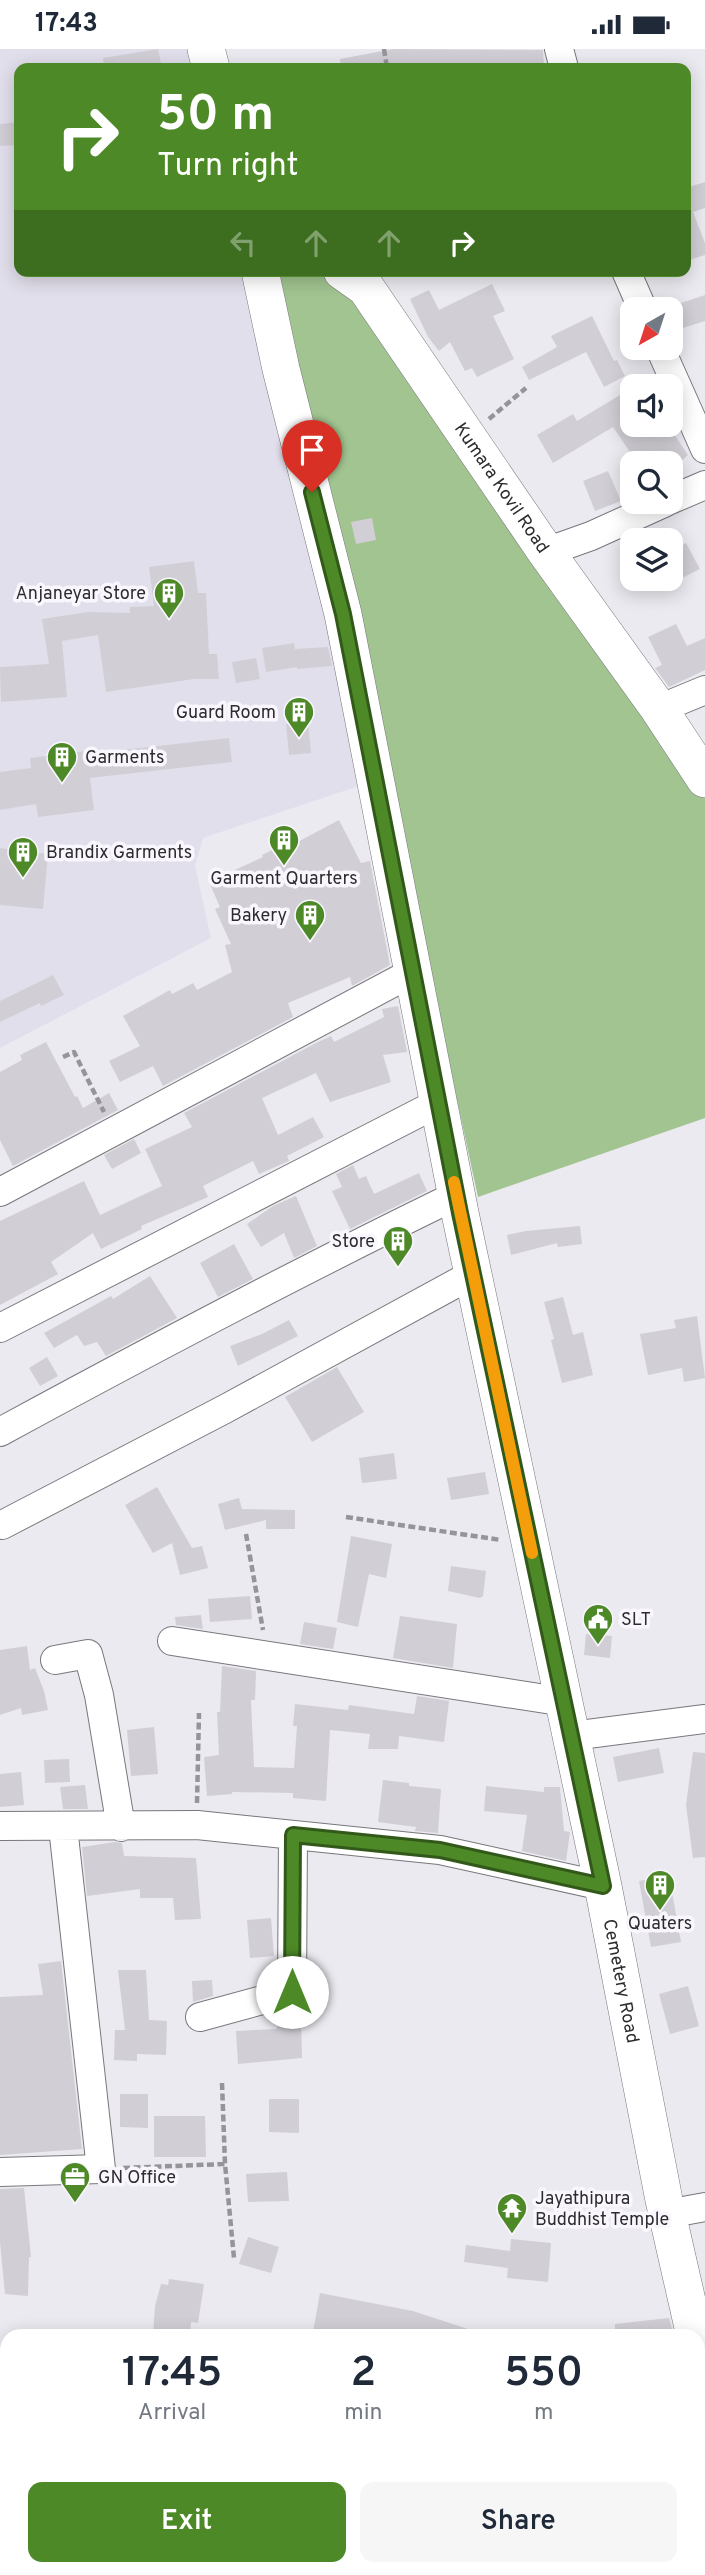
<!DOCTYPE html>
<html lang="en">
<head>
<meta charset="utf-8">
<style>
  body { margin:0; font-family:Overpass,sans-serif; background:#f6f6f7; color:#1f2937; height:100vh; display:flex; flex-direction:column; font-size:26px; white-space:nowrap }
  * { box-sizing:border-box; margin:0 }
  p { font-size:23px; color:#747a83 }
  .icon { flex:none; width:38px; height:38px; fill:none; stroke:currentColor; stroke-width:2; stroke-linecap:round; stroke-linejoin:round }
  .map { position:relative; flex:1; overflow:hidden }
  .side { position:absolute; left:0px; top:2280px; width:705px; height:247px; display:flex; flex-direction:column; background:#fff; border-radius:21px 21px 0 0; box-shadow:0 4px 18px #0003 }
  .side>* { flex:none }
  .top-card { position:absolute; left:14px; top:14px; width:677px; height:214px; border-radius:14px; box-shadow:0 4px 18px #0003; background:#4d8927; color:#fff; overflow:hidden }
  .needle { width:46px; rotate:219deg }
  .tools { position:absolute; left:620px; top:248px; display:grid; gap:14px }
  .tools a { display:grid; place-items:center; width:63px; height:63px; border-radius:14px; background:#fff; box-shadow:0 4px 18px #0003; font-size:35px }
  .pin { position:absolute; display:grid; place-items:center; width:60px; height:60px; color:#fff; margin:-72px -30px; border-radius:50% 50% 50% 0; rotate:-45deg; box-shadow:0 0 7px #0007 }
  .pin .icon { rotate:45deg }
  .me { position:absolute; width:77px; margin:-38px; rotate:0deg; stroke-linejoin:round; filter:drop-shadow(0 0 5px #0008) }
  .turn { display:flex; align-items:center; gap:24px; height:147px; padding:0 28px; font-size:32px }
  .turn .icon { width:91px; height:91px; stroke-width:2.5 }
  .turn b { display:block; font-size:49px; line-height:60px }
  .lanes { display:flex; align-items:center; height:66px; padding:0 28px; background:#0003; justify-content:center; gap:35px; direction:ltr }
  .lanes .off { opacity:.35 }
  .eta { display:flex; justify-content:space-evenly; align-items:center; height:119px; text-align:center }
  .eta b { font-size:42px; font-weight:600; line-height:49px }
  .primary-button { display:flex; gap:14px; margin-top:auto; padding:14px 28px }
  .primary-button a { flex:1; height:80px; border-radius:14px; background:#4d8927; color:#fff; font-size:28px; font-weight:600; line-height:80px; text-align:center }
  .primary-button a+a { background:#f6f6f7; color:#1f2937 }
  .status { display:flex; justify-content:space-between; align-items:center; height:49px; padding:0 35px; background:#fff; direction:ltr }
  .status svg { height:19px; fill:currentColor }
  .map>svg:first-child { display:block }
  .built { fill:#e2dfec }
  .green { fill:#a1c490 }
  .building { fill:#d1cfd5 }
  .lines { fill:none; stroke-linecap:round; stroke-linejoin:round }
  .minor-casing { stroke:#78777c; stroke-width:30 }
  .major-casing { stroke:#78777c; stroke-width:38 }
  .path { stroke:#959498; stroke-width:4.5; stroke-dasharray:7 3.5; stroke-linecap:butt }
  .minor { stroke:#fff; stroke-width:28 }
  .major { stroke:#fff; stroke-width:37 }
  .route-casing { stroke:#325919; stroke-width:18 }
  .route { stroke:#4d8927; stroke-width:12 }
  .slow { stroke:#f59e0b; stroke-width:12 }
  .labels { text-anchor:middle; stroke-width:7; stroke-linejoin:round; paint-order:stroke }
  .street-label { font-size:18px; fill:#2c2b2e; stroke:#f9f7fd }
  .poi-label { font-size:18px; fill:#2c2b2e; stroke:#f9f7fd; text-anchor:start }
</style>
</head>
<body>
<div class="status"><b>17:43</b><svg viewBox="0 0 49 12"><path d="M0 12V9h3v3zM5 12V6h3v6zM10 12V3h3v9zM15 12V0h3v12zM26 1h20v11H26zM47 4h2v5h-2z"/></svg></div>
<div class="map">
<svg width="705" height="2526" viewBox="0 0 705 2526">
  <rect width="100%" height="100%" fill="#ebeaf0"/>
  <!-- built -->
  <path class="built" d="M0 0H196L200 19H19V222H247L340 626 359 737 203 789 195 817 211 889 0 999Z"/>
  <!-- green -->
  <path class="green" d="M266 222H313L359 248 705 747V1069L478 1148 365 623Z"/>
  <!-- building -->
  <path class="building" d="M158 0 162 19H104L103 9Z
    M393 0 543 1 544 17 341 19 340 10Z
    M19 73V96L0 97V75Z
    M705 133V159L693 163 705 194V206L686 212V139Z
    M492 235 505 262 493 267 514 310 477 328 472 319 465 322 450 293 439 302 428 288 410 250 429 241 439 261Z
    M705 246V272L683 279 675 256Z
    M592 267 614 312 617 311 625 327 604 338 586 303 529 331 522 318 557 298 551 287Z
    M625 343 632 354V376H668L688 406 678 415H638L613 378 553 414 537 386 573 365 577 372Z
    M608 422 621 452 595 462 583 432Z
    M372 469 376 491 356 495 351 473Z
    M686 494 700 520 670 535V502Z
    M194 512 198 544H206L209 605H217L219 630H194L106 643 98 586 62 592 67 648 1 653 0 618 49 615 42 570 88 563 130 564V558L154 557 149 518Z
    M676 575 687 597 705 589V621L669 638 655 619 662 616 648 588Z
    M294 594 295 600 328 598 332 617 297 620V618L266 623 262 599Z
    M256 609 260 630 236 634 232 613Z
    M308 673 311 704 289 706 286 675Z
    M229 689 232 713 90 729 94 761 38 768 36 755 0 761V723L31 719 30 709 86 702 87 705Z
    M339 771 361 814 370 812 390 916 352 937 350 928 288 954 293 968 163 1037 153 1017 120 1033 109 1012 140 997 123 967 170 941 172 945 193 934 197 941 232 923 225 896 231 895 215 860 220 858 209 833 263 808 262 806 286 794 288 798Z
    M0 799 48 805 43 860 0 856Z
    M53 926 64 946 41 957 40 954 0 973V952Z
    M398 957 407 1003 383 1006 391 1033 330 1053 316 1024 262 1049 278 1086 313 1068 324 1088 287 1107 289 1112 259 1125 253 1112 203 1137 208 1148 141 1177 142 1180 101 1200 93 1184 51 1213 58 1225 0 1256V1172L84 1132 100 1166 162 1137 145 1100 192 1078 184 1064 316 994 331 987 334 993 384 968 382 960Z
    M46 993 75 1048 77 1047 83 1059 109 1044 118 1061 13 1117 0 1091V1023L22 1011 20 1006Z
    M134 1090 141 1104 112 1120 104 1106Z
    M353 1116 359 1130 366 1127 374 1145 419 1124 427 1142 350 1180 332 1142 342 1138 336 1125Z
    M296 1147 317 1197 294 1209 284 1184 261 1198 247 1175 273 1157Z
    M580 1177 582 1195 558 1198 557 1194 511 1206 507 1186 526 1182Z
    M234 1195 253 1230 218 1248 200 1214Z
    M150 1227 177 1269 106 1307 97 1293 84 1297 77 1286 54 1299 44 1284 111 1247 113 1250Z
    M563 1248 573 1286 583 1283 593 1326 562 1334 551 1291 554 1290 544 1253Z
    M697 1267 705 1329 684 1333 682 1319 648 1326 640 1285 676 1279 674 1271Z
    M289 1271 298 1287 238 1317 230 1297 262 1285Z
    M47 1308 58 1327 40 1337 29 1319Z
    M337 1318 364 1363 312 1393 285 1348Z
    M394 1404 397 1430 362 1434 359 1409Z
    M485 1423 489 1445 451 1451 447 1429Z
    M157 1438 192 1499 202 1497 208 1519 180 1526 172 1494 153 1504 125 1456Z
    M239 1449 242 1460 295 1461V1480H266V1471L225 1481 218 1455Z
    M351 1487 392 1495 386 1529 369 1525 358 1578 337 1573Z
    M451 1517 486 1522 483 1547 480 1549 448 1542Z
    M250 1547 252 1570 210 1573 208 1550Z
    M201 1566 203 1580 176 1576 175 1568Z
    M400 1567 457 1575 453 1619 393 1609Z
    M304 1573 337 1579 333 1600 300 1595Z
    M586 1585 612 1587 610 1609 584 1606Z
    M27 1597 30 1621 35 1619 44 1642 48 1661 22 1666 21 1659 0 1666V1601Z
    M222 1617 256 1622 255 1651H251L254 1718 294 1719 297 1677H293L295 1655 348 1661 349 1656 414 1665 417 1647 449 1652 444 1693 399 1687 398 1700H368L370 1685 330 1681 326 1752 293 1749V1744L232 1743V1745L207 1747 204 1708 219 1706 217 1663H220Z
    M154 1678 158 1725 131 1727 127 1681Z
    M659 1699 664 1724 618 1733 613 1708Z
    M693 1703 705 1704V1808L693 1809 686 1756Z
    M69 1710 70 1733 45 1734 44 1711Z
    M21 1723 24 1756 0 1758V1725Z
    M383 1731 409 1734V1737L441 1740 438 1784 415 1782 416 1778 378 1773Z
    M85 1736 88 1760H63L60 1738Z
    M486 1737 544 1743V1738H560L564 1782 570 1783 566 1812 522 1802 527 1766 484 1762Z
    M115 1793 122 1794 124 1807 196 1809 201 1870 175 1871 173 1849H140V1840L87 1847 82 1798Z
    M669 1827 681 1893 651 1898 639 1832Z
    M271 1869 274 1907 250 1909 247 1871Z
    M61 1912 82 2100 0 2106V1948L43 1946 38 1915Z
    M118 1921H146L149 1971 167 1972 166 2006 137 2005V2012L114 2011 115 1981H125Z
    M212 1931 213 1947 193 1953 192 1932Z
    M688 1937 699 1977 670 1985 659 1945Z
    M301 1971 302 2009 238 2015 236 1982 277 1980V1972Z
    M120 2045H148V2079L120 2078Z
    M269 2050H299V2084L269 2083Z
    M154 2067H205L206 2108H154Z
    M287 2123 289 2152 248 2153 246 2125Z
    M24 2139 31 2208H29L28 2247 5 2245 0 2193V2140Z
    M248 2188 279 2198 271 2224 239 2215Z
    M511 2190 551 2194 548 2233 507 2229 508 2219 464 2213 466 2196 510 2202Z
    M169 2230 204 2235 198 2274 191 2273 190 2287H153L155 2257 161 2235 168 2236Z
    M320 2244 413 2262 480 2284 479 2287H338L313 2283Z
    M669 2269 674 2287H615V2275Z"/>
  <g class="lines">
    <!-- minor casing -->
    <g class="minor-casing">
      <path id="minor" d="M559 0 564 19
        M626 222 643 261
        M660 299 705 400
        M670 451 705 436
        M546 503 591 487 666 453
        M659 660 705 641
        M0 1143 413 923
        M0 1279 438 1054
        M0 1383C151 1301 302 1221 457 1146
        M2 1476 225 1360 473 1225
        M172 1592 565 1653
        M55 1611 88 1605 99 1646 121 1778
        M572 1687 705 1670
        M0 1777 197 1776 440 1801 603 1837
        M200 1968 292 1943 293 1786
        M0 2123 101 2120 63 1778
        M667 2165 705 2158
        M203 2520V2526
        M554 2526V2520"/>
    </g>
    <!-- major casing -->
    <g class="major-casing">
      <g id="major">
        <path d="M206 0 211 19"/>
        <path id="s1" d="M260 222 281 320 343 565 460 1164 603 1837 664 2151 695 2287"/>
        <path id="s2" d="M342 222 366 239 546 503 659 660 705 730"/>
        <path d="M698 2300 705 2329"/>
        <path d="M0 2400 7 2401"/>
        <path d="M634 2520 667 2526"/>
      </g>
    </g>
    <!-- path -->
    <path class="path" d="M384 0 387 19
      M489 370 526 339
      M63 1008 74 1003 104 1063
      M346 1468 501 1491
      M246 1485 263 1581
      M197 1754 199 1664
      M222 2034 225 2115
      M123 2119 225 2115 234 2209
      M698 2361H705"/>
    <!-- minor -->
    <use href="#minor" class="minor"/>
    <!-- major -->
    <use href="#major" class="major"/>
  </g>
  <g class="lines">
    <!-- route casing -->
    <g class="route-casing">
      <path id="route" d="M292 1943 293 1786 440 1801 603 1837 460 1164 343 565 312 443"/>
    </g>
    <!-- route -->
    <use href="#route" class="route"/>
    <!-- slow -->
    <path class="slow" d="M454 1133 532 1504"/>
  </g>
  <!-- icons -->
  <defs>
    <g id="building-pin" transform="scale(1.575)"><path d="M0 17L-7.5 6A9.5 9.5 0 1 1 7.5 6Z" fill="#4d8927" stroke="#f9f7fd"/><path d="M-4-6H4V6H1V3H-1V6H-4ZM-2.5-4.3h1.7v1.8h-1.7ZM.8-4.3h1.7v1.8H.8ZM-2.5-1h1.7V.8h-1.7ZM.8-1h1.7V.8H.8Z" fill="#fff"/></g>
    <g id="civic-pin" transform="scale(1.575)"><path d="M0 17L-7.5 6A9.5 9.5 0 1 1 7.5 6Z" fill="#4d8927" stroke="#f9f7fd"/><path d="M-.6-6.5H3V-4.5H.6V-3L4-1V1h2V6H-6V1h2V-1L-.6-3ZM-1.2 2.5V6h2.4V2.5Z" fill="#fff"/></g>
    <g id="office-pin" transform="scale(1.575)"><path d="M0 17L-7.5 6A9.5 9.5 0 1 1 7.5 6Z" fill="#4d8927" stroke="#f9f7fd"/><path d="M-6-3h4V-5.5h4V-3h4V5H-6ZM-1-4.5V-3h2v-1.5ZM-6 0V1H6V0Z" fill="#fff"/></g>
    <g id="temple-pin" transform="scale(1.575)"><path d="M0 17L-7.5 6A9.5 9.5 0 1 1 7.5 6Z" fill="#4d8927" stroke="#f9f7fd"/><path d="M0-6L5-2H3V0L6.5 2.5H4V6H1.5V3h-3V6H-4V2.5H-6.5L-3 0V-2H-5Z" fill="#fff"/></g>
  </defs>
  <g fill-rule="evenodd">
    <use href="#building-pin" x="169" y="544"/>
    <use href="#building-pin" x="299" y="663"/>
    <use href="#building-pin" x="62" y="708"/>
    <use href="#building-pin" x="284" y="791"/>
    <use href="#building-pin" x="23" y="803"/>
    <use href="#building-pin" x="310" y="866"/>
    <use href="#building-pin" x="398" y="1192"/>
    <use href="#civic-pin" x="598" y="1570"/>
    <use href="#building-pin" x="660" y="1836"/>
    <use href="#office-pin" x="75" y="2128"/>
    <use href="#temple-pin" x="512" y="2159"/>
  </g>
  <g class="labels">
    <!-- street labels -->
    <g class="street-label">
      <text dy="6" stroke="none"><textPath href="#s2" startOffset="271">Kumara Kovil Road</textPath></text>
      <text dy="6" stroke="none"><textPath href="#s1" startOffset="1748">Cemetery Road</textPath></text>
    </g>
    <!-- poi labels -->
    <g class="poi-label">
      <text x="146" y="550" text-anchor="end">Anjaneyar Store</text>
      <text x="276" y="669" text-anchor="end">Guard Room</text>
      <text x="85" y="714">Garments</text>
      <text x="46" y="809">Brandix Garments</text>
      <text x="284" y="835" text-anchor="middle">Garment Quarters</text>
      <text x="287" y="872" text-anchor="end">Bakery</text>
      <text x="375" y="1198" text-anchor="end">Store</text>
      <text x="621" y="1576">SLT</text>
      <text x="660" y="1880" text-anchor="middle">Quaters</text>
      <text x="98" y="2134">GN Office</text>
      <text x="535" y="2155">Jayathipura<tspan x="535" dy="21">Buddhist Temple</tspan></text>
    </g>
  </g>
</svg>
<div class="tools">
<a><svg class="needle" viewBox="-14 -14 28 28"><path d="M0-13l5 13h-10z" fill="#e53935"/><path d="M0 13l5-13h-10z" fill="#747a83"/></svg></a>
<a><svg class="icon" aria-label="sound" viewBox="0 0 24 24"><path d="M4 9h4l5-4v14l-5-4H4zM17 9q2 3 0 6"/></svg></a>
<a><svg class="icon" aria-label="search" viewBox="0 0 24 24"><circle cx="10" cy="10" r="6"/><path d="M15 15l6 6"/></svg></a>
<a><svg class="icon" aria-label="layers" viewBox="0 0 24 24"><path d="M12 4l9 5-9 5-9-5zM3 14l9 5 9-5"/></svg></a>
</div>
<div class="pin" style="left:312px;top:443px;background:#d93025"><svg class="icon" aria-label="arrive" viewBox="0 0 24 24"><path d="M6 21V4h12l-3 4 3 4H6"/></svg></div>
<svg class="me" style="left:292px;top:1943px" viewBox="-20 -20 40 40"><circle r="19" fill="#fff"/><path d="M0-13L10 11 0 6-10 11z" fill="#4d8927"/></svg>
<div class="top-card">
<div class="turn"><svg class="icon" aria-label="right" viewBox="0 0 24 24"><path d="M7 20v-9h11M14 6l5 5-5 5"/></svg><div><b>50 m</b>Turn right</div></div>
<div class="lanes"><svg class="icon off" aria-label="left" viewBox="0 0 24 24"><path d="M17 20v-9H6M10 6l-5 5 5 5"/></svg><svg class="icon off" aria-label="ahead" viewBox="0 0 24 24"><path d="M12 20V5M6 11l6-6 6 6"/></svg><svg class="icon off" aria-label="ahead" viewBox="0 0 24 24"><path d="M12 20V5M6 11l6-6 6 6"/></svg><svg class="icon" aria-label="right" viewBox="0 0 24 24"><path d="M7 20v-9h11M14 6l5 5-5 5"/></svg></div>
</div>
<section class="side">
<div class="eta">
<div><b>17:45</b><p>Arrival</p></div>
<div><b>2</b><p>min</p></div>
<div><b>550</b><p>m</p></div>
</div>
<div class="primary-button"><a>Exit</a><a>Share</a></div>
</section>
</div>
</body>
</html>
